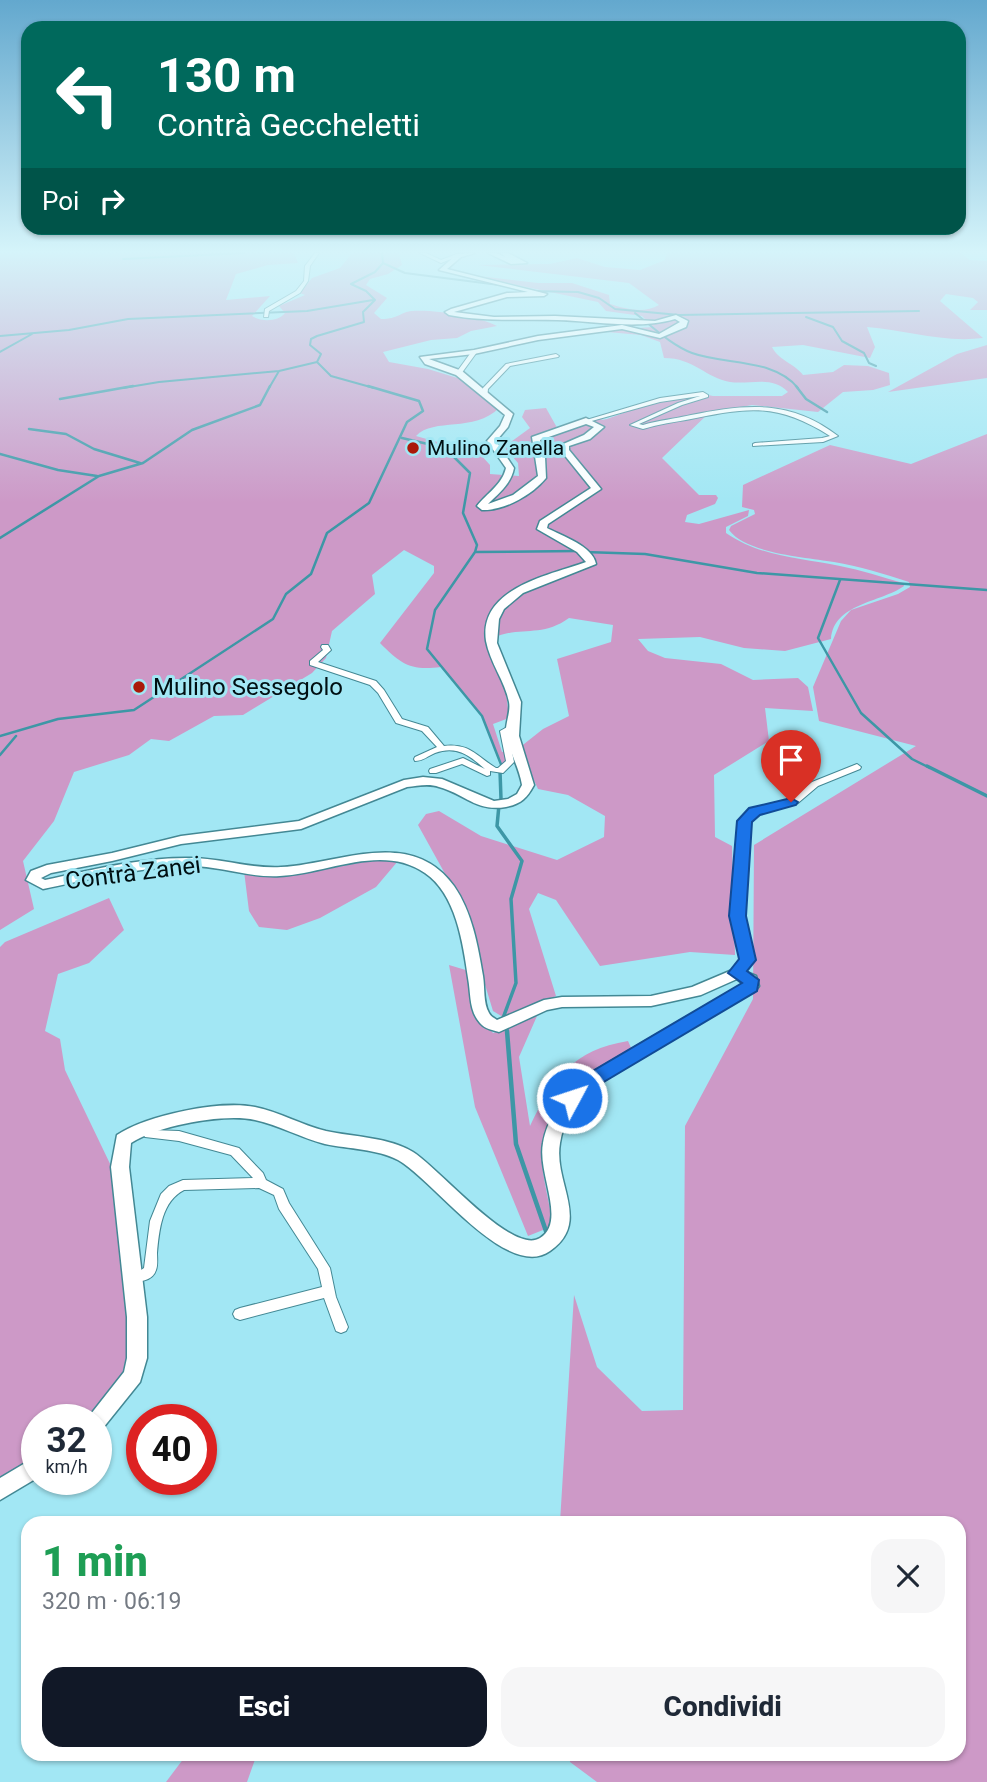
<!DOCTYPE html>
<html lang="it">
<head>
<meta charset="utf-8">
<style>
  body { margin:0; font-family:Roboto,sans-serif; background:#f6f6f7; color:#1f2937; height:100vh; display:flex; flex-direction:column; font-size:26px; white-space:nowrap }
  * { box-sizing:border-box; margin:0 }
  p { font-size:23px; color:#747a83 }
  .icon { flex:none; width:38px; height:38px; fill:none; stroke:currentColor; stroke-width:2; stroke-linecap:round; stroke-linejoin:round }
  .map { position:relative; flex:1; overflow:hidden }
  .side { position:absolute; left:21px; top:1516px; width:945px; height:245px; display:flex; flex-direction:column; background:#fff; border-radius:21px; box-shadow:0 2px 5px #0004 }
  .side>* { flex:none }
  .top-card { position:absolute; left:21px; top:21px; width:945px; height:214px; border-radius:21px; box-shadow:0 2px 5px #0004; background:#00695c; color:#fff; overflow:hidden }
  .speed { position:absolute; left:21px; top:1404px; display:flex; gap:14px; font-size:35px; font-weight:700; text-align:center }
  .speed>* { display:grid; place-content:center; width:91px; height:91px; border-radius:50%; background:#fff; box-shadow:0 2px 5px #0004; line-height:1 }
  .speed small { font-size:18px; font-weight:400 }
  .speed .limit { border:10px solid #d22; background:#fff; color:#111 }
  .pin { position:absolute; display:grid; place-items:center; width:60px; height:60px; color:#fff; margin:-72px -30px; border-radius:50% 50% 50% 0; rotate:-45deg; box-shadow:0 0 7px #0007 }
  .pin .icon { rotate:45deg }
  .me { position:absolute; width:77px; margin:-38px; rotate:50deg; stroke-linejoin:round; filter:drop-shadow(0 0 5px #0008) }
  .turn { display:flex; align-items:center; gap:24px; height:147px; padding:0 21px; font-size:32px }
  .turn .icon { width:91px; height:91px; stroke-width:2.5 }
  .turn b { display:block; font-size:49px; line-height:60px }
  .then { display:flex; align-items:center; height:66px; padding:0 21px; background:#0003; gap:14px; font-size:26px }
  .round { display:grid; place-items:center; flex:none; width:74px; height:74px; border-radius:21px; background:#f6f6f7 }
  .headline { display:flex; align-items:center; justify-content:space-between; height:119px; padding:0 21px }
  h1 { font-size:42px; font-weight:800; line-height:52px; color:#1e9e55 }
  .primary-button { display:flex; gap:14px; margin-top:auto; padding:14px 21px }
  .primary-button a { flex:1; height:80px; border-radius:21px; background:#111827; color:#fff; font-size:28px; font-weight:800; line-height:80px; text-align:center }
  .primary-button a+a { background:#f6f6f7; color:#1f2937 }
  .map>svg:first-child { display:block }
  .forest { fill:#cd99c7 }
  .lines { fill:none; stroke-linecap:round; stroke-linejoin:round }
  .stream-far3 { stroke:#3d97a6; stroke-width:2 }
  .stream-far2 { stroke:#3d97a6; stroke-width:2.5 }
  .stream-far1 { stroke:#3d97a6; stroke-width:3.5 }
  .stream { stroke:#3d97a6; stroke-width:4.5 }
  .street-casing { stroke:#438894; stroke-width:2 }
  .secondary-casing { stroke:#438894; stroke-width:3 }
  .street { fill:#fff; fill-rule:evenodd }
  .secondary { fill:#fff; fill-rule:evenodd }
  .route { fill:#1a73e8; stroke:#114b97; stroke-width:2 }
  .poi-dot { fill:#aa1909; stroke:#a2e7f4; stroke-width:2.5 }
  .labels { text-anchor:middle; stroke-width:6; stroke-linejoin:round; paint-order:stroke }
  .far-poi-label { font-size:21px; fill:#000f12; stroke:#a2e7f4; text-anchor:start }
  .poi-label { font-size:24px; fill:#000f12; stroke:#a2e7f4; text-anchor:start }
  .street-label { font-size:24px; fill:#000f12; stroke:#a2e7f4 }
</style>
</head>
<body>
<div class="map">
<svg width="987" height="1782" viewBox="0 0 987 1782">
  <rect width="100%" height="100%" fill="#a2e7f4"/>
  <!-- forest -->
  <path class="forest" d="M0 253H294L298 263 268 265 236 274 226 300 270 296 252 316C261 322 278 322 285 313L279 306 305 295 300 293 312 278 340 268 352 253H399L402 265 388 274 370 279 366 285 387 298 374 313 381 319C399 319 400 312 412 311 432 309 480 316 497 326L471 331 457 338 431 340 383 352 389 362 428 369 464 380 499 408C474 433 434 417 416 436L480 454 490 465V474L519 476 518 463 504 447 530 428 522 417 525 410 546 408 560 433C571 428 584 421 596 419 603 418 599 421 607 419 637 409 682 388 713 396H782L788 392C772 375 750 385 730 382 706 378 694 358 664 358L660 342 641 335 596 331 653 327 642 316 606 311 598 302 469 275 538 283H572L609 295 610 304C626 309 644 314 659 305L629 283 478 265 550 264 577 258 605 267 640 270 665 260 667 253H961L970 260 987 261V310H970L978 302 973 298 946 294 940 301 983 338C943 343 906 330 867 327L875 347 870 358 803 345 772 347C779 361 794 363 803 375L833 372 844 365 868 366 889 373 890 385 873 390 843 392 818 412 752 405 709 413 662 458 699 495H716L718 498 715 504 687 515 685 522 699 524 749 510 748 516 726 527V533C761 557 800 558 840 566 861 570 882 577 903 583L904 586C880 603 834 603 831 639L785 651 744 648 700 637 638 639 648 651 665 658 721 664 753 680 798 678 808 687 813 711 765 708 769 741 714 775 715 837 732 846 735 955 690 952 600 966 556 900 538 893 529 909 556 996 503 1017 493 1011 459 899 418 825 426 814 439 811 481 836 557 860 604 837 605 816 568 795 538 789 519 748 543 729 569 716 557 659 611 642 613 625 569 618C539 640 516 623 486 642L506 692 509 718 493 724 502 752 514 749 516 760 503 770 482 716 441 667C410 671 401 664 380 643L434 573V566L404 550 372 575 375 594 332 631 326 658 312 673 243 715 214 716 169 741 151 739 129 755 74 772 54 821 23 861 34 909 0 930Z
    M987 345V378L888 392 957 354Z
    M987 434V1782H597L570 1762 569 1754H959V1522H560L574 1295 597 1367 642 1411 683 1410 685 1126 753 999 754 845 916 746 819 721 813 687 841 621 851 610 898 594 910 587 909 582C884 574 859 566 834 562 806 557 747 554 729 530L731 526 755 514 754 510 742 507 743 485 830 445 911 464Z
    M379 859 398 861 376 887 320 918 287 930 259 927 249 911 244 871 284 875 306 873Z
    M109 898 124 930 89 963 58 974 45 1031 60 1039 65 1070 113 1170 133 1335 128 1370 107 1402 90 1419H37V1459L0 1483V947L5 942Z
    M449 965 469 971 483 1021 493 1033 537 1016 519 1057 530 1126C553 1078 573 1050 628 1041L632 1050C586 1073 543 1099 542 1156 542 1178 550 1204 553 1226L528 1236 475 1107Z
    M187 1754H257L247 1782H166Z"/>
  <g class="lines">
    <!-- stream-far3 -->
    <path class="stream-far3" d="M123 259 244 253
      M383 263 405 273 507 286
      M532 291 578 292 599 298 615 309 679 315 919 311
      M635 313C653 327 671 345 692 353 725 365 774 358 798 388
      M806 317 833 327 842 341 864 353 869 363 876 366
      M0 336 69 330 128 319 307 311 373 300
      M0 352 32 334
      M123 388 159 382 279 371
      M269 388 279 371 317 362
      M374 388 331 376 317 362 321 354 310 345 311 339 317 336 364 322 363 312 375 300 366 291 351 284 375 272 383 263 382 253"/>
    <!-- stream-far2 -->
    <path class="stream-far2" d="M796 386 806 399 827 412
      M60 399 133 386
      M29 429 66 434 94 449 140 463
      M402 438 445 448 470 473 463 513 477 545 475 552 435 610 427 649 482 716 502 767
      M0 454 58 470 97 476
      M0 538 99 476 143 463 192 430 260 405 270 386
      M475 552 578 551
      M585 552 645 554 757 573 987 590
      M840 580 818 638 861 713 912 759 930 768
      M0 736 58 719 134 710 273 619 286 594 311 574 327 533 369 503 407 422 423 411 419 401 368 386
      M0 755 16 736"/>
    <!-- stream-far1 -->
    <path class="stream-far1" d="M927 766 987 796
      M500 771 501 799
      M499 805 497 826 522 861 511 899 516 983 503 1018
      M507 1030V1033"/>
    <!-- stream -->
    <path class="stream" d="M507 1031 516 1144 547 1234"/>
    <!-- street casing -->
    <g class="street-casing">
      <path id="street" d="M315 253H319L310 266 308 281 300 293 269 311 268 317H264L265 309 296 291 304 281 305 266Z
        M420 253H426L441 260 457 254 461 255 441 263Z
        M472 351 477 352 461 374H457L456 373Z
        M556 354 559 356 558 357 510 366 488 389 487 397 482 396 483 388 506 364Z
        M703 392 708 395V397L682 405 639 424 643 425C659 420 675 419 691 415 747 404 790 399 838 436L823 442 753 446V444L755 443 822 438 830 436C778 403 749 407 691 419 675 422 659 424 643 429L630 425 678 403 700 396 660 402 588 422 583 421 660 398Z
        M322 645H328L331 650 318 662 376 681 384 690 402 719 428 727 444 746C470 743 476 756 496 768H498L506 761 500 731 509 726H515L516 728 508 732 514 762 503 773 490 771V775L487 776 462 764 436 773H430L429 771 430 769 463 758 485 769C470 756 457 745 435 753 428 756 423 761 415 761L414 759 415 757 437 747 422 731 396 723 378 693 370 685 310 665V661L323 650 321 647Z
        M857 764 861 767 860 769 818 786 798 803 757 814 750 820 742 892V916L753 959 741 976H733L732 973 743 959 732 916V892L741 819 751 810 792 799 812 782Z
        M145 1124 149 1125 152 1130 179 1131 239 1148 263 1173 266 1180 283 1189 289 1203 330 1268 336 1297 348 1327 346 1331 341 1333 336 1331 324 1298 240 1320 235 1318 233 1314 235 1310 240 1308 322 1287 318 1269 279 1209 274 1195 259 1188 184 1190C162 1201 159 1230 157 1253 157 1258 158 1265 156 1270 153 1281 138 1283 128 1281L127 1277 128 1273 141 1270 144 1268 150 1221 161 1194 169 1186 183 1180 253 1178 231 1155 179 1141 145 1137 139 1128 141 1125Z"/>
    </g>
    <!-- secondary casing -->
    <g class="secondary-casing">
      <path id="secondary" d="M475 253 461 257 447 269 547 294 544 296 507 297 454 312 494 317 555 316 655 321 676 315 688 321 686 327 660 338 622 329 538 340 474 354 429 359 462 371 513 414 508 427 496 441 514 468C511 484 499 493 488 504L513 495 538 476 532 437 586 418 604 427 590 439 569 446V450L601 489 548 524 547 528C562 536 593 546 596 564L523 593 504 609 499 619 497 643 521 702 519 736 534 785C527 798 521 804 506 807 476 812 465 794 439 787 429 783 417 786 407 787L301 829 181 844 112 861 51 873 41 878 45 880C92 870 142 857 191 858 221 858 250 869 281 867 339 864 411 826 454 886 472 912 478 946 483 976 485 988 483 1003 489 1013 491 1017 493 1017 497 1020L544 1000 562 997 651 996 692 987 737 968 756 976 759 986 756 990 591 1088C576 1104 563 1121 560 1143 553 1183 592 1222 550 1251 507 1282 432 1178 398 1160 377 1149 349 1149 325 1144 301 1138 279 1125 255 1120 224 1113 157 1126 131 1143L129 1167 147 1317V1358L140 1382 103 1428 96 1430V1419H87L124 1372 127 1358V1317L111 1167 117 1135C147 1115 220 1100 255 1107 280 1112 301 1125 326 1131 354 1137 388 1137 413 1152 438 1167 512 1256 540 1238 567 1221 537 1174 543 1143 547 1119 563 1098 579 1080L743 984 737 979 701 995 651 1006 562 1007 547 1010 499 1032C492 1030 485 1029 480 1023 469 1011 471 994 468 978 463 943 456 894 425 873 382 843 326 874 280 876 249 878 220 866 190 866 141 867 91 879 43 889L26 880 31 871 47 865 112 853 181 836 299 821 404 780 423 777 442 779 494 801 508 799 517 794 522 785C519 767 509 751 506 734 505 723 511 712 509 702 505 681 490 663 486 641 478 588 550 575 586 562L577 552 537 529 540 521 591 488 562 452 561 445 584 435 594 427 586 424 540 440 545 457 546 478C532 495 504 511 482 510L477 506C487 493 502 485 506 468L487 441 500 426 505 415 456 375 425 364 420 357 474 350 538 336 622 325 659 334 680 322 675 319C638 330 596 321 557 320 520 319 485 322 449 315L445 312 451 309 507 293 528 292 439 270 457 254Z
        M488 253H496L505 257 501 253H508L527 263 511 264Z
        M37 1456V1478L0 1500V1478Z"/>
    </g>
    <!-- street -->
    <use href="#street" class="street"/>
    <!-- secondary -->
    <use href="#secondary" class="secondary"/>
  </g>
  <!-- sky -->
  <linearGradient id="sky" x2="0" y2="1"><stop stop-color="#63a8ce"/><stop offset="0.5" stop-color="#d5f4fa"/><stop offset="1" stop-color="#d5f4fa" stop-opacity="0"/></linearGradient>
  <rect width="987" height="503" fill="url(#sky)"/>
  <!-- route -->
  <path class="route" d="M791 798 798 802 796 805 760 815 752 822 746 916 756 960 747 971 759 980 757 991 592 1089 579 1103H565L563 1098 579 1079 742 983 728 973 739 959 729 916 737 821 749 808Z"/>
  <!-- markers -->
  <g class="poi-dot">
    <circle cx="413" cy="448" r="7"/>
    <circle cx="139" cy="687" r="7"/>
  </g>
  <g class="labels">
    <!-- far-poi labels -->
    <g class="far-poi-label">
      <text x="427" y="455">Mulino Zanella</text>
    </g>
    <!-- poi labels -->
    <g class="poi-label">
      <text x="153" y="695">Mulino Sessegolo</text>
    </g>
    <!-- street labels -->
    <g class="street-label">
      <text transform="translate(133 873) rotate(-7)" y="8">Contrà Zanei</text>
    </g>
  </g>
</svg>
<div class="speed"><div>32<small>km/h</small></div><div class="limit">40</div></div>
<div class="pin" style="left:791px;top:802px;background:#d93025"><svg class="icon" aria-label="arrive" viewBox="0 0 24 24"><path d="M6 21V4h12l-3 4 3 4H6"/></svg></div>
<svg class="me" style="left:572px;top:1098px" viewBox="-20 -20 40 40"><circle r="17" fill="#1a73e8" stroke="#fff" stroke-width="3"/><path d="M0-11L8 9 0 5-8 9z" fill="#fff"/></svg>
<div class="top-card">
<div class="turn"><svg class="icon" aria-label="left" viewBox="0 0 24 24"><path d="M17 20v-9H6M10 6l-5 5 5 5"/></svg><div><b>130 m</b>Contrà Geccheletti</div></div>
<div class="then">Poi<svg class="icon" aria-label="right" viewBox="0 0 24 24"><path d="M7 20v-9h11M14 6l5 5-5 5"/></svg></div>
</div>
<section class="side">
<div class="headline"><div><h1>1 min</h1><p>320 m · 06:19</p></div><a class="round"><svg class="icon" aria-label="close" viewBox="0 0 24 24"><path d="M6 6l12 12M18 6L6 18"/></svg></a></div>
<div class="primary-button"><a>Esci</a><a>Condividi</a></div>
</section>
</div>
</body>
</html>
